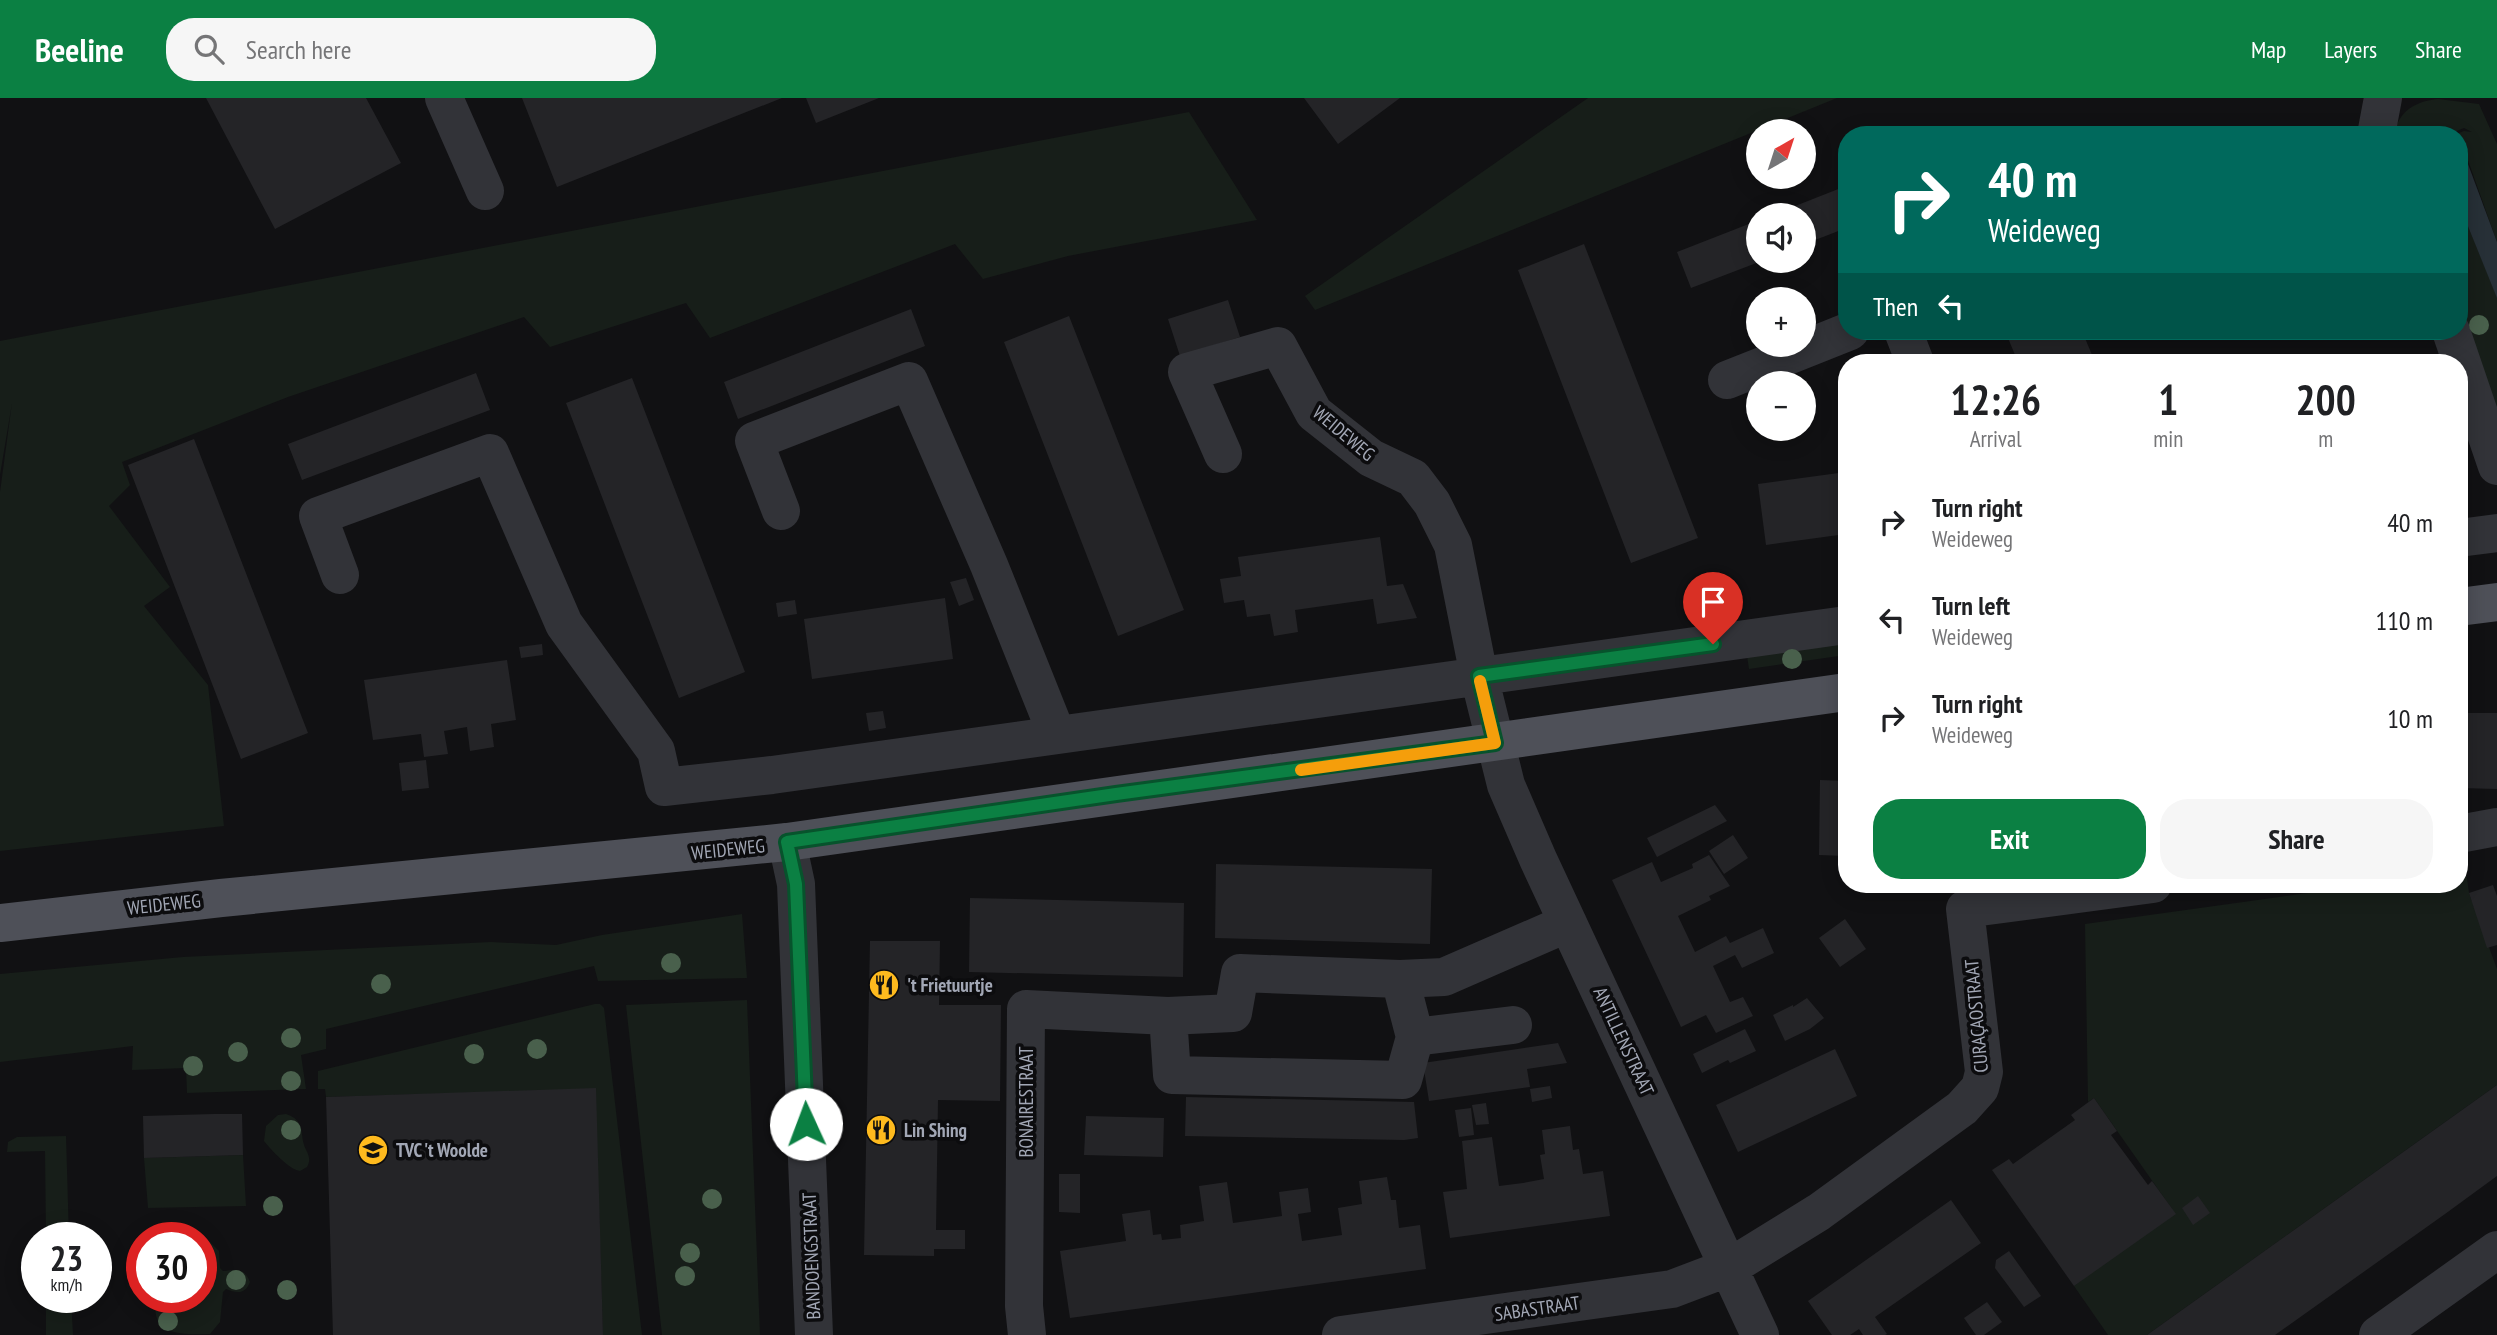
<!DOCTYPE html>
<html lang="en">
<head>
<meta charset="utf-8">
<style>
  body { margin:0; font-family:"PT Sans Narrow",sans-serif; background:#f6f6f6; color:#202124; height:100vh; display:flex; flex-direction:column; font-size:26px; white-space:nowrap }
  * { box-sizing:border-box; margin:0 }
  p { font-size:23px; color:#757577 }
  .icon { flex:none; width:38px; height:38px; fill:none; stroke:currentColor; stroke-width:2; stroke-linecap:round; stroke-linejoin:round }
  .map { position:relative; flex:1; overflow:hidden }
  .panel { position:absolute; left:1838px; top:256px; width:630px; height:539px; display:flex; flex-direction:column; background:#fff; border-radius:28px; box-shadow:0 4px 18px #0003 }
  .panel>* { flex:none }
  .hud { position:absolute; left:1838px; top:28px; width:630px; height:214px; border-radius:28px; box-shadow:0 4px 18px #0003; background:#00695c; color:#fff; overflow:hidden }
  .needle { width:46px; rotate:39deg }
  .buttons { position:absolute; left:1746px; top:21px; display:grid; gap:14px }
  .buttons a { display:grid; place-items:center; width:70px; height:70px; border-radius:50%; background:#fff; box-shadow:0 4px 18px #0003; font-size:35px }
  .speed { position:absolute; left:21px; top:1124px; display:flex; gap:14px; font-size:35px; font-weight:700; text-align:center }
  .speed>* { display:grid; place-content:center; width:91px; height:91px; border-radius:50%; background:#fff; box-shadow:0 4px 18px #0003; line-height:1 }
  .speed small { font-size:18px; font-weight:400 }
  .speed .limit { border:10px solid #d22; background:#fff; color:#111 }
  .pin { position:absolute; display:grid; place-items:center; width:60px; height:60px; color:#fff; margin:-72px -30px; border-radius:50% 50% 50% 0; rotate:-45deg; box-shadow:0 0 7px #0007 }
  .pin .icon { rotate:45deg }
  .me { position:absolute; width:77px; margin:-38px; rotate:358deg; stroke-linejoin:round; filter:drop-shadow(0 0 5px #0008) }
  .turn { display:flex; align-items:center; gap:24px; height:147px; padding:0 35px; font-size:32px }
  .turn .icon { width:91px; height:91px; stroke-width:2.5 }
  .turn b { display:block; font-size:49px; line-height:60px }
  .then { display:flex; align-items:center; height:66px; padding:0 35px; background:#0003; gap:14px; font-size:26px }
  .eta { display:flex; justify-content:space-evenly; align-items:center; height:119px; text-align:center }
  .eta b { font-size:42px; font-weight:700; line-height:49px }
  .primary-button { display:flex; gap:14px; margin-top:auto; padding:14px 35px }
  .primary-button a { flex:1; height:80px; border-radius:28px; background:#0b8043; color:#fff; font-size:28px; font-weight:700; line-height:80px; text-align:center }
  .primary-button a+a { background:#f6f6f6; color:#202124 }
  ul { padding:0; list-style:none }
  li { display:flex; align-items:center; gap:21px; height:98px; padding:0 35px }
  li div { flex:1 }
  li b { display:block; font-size:26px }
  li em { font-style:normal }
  header { display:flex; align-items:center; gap:42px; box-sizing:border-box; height:98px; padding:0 35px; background:#0b8043; color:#fff }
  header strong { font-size:33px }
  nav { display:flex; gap:38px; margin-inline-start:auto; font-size:24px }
  .search { width:490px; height:63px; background:#f6f6f6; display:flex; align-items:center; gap:18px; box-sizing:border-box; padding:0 24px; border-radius:28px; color:#757577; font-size:26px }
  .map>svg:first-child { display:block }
  .green { fill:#171e19 }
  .water { fill:#273037 }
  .building { fill:#242427 }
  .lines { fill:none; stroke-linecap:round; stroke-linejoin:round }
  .minor { stroke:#323338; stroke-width:38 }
  .major { stroke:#4e5058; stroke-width:38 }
  .tree { fill:#49604c }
  .route-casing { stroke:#07532c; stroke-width:18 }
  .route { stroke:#0b8043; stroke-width:12 }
  .slow { stroke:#f59e0b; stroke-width:12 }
  .labels { text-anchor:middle; stroke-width:7; stroke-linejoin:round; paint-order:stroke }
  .street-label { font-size:19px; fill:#a2a7b5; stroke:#0c0c0e }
  .poi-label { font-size:19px; font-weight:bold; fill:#a2a7b5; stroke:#0c0c0e; text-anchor:start }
</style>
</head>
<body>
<header>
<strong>Beeline</strong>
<div class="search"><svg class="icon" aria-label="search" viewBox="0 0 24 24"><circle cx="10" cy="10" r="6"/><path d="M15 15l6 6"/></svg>Search here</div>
<nav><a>Map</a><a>Layers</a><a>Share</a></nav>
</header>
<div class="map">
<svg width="2497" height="1237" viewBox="0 0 2497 1237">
  <rect width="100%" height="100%" fill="#111113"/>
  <!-- green -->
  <path class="green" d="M1588 0H1837L1315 212 1305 198Z
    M2438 1 2479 6 2497 46V144L2459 37 2456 36 2464 33 2472 34 2464 30 2447 37H2394C2398 13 2416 3 2438 1Z
    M1189 14 1257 122 1068 158 983 181 955 146 710 240 686 205 550 249 524 219 288 299 122 364 130 387 109 408 170 489 144 508 208 587 224 728 0 753V394L12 305 0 377V243Z
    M2459 105 2497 199V315L2459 217Z
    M1846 544V557L1749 571 1747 558Z
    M2466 773 2469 795 2497 871V987L2147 1237H2108L2074 1188 2172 1111 2094 1000 2088 1004 2085 826 2373 786H2459V774Z
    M742 816 747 880 598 883 594 868 326 931V951L301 957 306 991 187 995 186 970 132 972 133 948 0 964V876L183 859 491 844 556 847 602 837Z
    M747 902 760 1237H662L626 907Z
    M595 906H600L604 910 642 1237H603L595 991 326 999 325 991H318V973Z
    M286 1016C301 1021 301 1029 303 1043 305 1054 313 1058 307 1069L300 1073C290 1072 271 1052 264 1043L266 1028 278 1017Z
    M66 1038 69 1139H46L45 1053 7 1054 8 1044 17 1039Z
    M243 1057 246 1108 148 1110 144 1060Z
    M201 1141 210 1144 219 1153 220 1170 223 1173C236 1172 244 1169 250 1184 245 1197 237 1195 226 1191L223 1194 220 1224 210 1236C179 1237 148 1237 157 1199H201Z
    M46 1199H71L73 1237H46Z"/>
  <!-- water -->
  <path class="water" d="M2459 42 2497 144V200L2459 106Z"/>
  <!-- building -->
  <path class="building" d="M206 0H366L401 65 275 131Z
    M522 0H782L557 89Z
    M806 0H879L816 25Z
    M1304 0H1400L1338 46Z
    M1846 88V130L1823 139 1804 146V117H1772Z
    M1759 122V164L1691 190 1677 154Z
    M1584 146 1698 440 1631 465 1518 172Z
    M1228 202 1240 239 1180 258 1168 221Z
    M911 211 925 248 738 321 724 284Z
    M1069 218 1184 512 1118 538 1004 244Z
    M2005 233H2082L2095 264H2018Z
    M476 275 490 312 302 382 288 346Z
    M632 280 745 574 679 600 566 305Z
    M194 341 308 635 241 661 128 367Z
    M1846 374V436L1766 447 1758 386Z
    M1380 439 1387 488 1403 486 1417 520 1377 526 1373 501 1295 512 1298 534 1274 538 1270 516 1247 519 1244 502 1224 505 1220 481 1241 478 1238 459Z
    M966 480 974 502 959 508 950 484Z
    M945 500 953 561 812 581 804 521Z
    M795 502 797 516 778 519 776 505Z
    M542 546 543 557 521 560 519 549Z
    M507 562 516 622 491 626 494 649 470 653 467 629 444 633 448 656 424 659 421 636 373 642 364 582Z
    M883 613 886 630 869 633 866 615Z
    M2459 615H2497V691L2459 690Z
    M426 662 429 690 402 693 399 665Z
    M1820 682 1846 683V758L1819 757Z
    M1715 707 1727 723 1657 759 1647 740Z
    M1733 737 1748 760 1724 776 1709 753Z
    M1709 757 1730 788 1709 798 1711 802 1678 818 1695 854 1726 838 1730 845 1763 830 1774 855 1742 870 1735 857 1713 868 1730 904 1743 899 1753 918 1716 935 1706 917 1681 929 1612 782 1652 764 1661 784 1693 770 1692 766Z
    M1216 766 1432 771 1430 846 1215 840Z
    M2493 787 2497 798V847L2487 850 2469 795Z
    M970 800 1184 805 1183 879 969 874Z
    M1845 821 1866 851 1840 869 1819 840Z
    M870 843H940L939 907H1001L1000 1003 938 1002 936 1132H965V1151H934V1158L864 1157Z
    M1807 900 1824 920 1810 931 1785 943 1773 917 1793 907V909Z
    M1745 931 1756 953 1730 965 1728 962 1702 975 1693 956Z
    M1558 945 1567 965 1527 971 1530 989 1429 1003 1423 965Z
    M1835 951 1857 998 1738 1054 1716 1007Z
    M2497 987V1078L2445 1116 2275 1237H2147Z
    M1550 988 1552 1000 1532 1004 1530 991Z
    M596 990 603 1237H333L326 999Z
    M1186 999 1414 1004 1418 1040 1404 1042 1185 1038Z
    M2094 1000 2117 1033 2111 1037 2148 1087 2152 1083 2176 1116 2074 1188 1992 1072 2009 1061 2013 1066 2075 1022 2071 1017Z
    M1486 1005 1489 1026 1476 1027 1472 1007Z
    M1471 1010 1474 1037 1459 1039 1455 1012Z
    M214 1016H242L243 1057 144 1060 143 1018Z
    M1086 1018 1164 1020 1163 1059 1084 1057Z
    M1570 1028 1573 1052 1579 1051 1583 1076 1603 1073 1610 1118 1450 1140 1443 1094 1467 1091 1462 1043 1492 1039 1499 1088 1523 1085 1544 1081 1540 1057 1545 1056 1542 1032Z
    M1059 1076H1080V1115L1059 1114Z
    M1387 1079 1391 1102H1396L1399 1130 1420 1127 1426 1171 1070 1220 1060 1153 1126 1143 1122 1116 1150 1112 1153 1137 1161 1136 1162 1142 1181 1140 1180 1127 1204 1123 1199 1088 1227 1084 1233 1125 1282 1118 1279 1094 1308 1090 1311 1114 1298 1116 1302 1143 1342 1137 1338 1110 1362 1106 1359 1083Z
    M2198 1098 2210 1115 2193 1127 2182 1110Z
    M1951 1102 1981 1145 1875 1219 1887 1236 1885 1237H1863L1859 1231 1850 1237H1832L1808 1203Z
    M2009 1153 2041 1198 2024 1209 1995 1170 1996 1162Z
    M1987 1204 2002 1224 1984 1237H1976L1964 1220Z"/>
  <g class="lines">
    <!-- minor -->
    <path class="minor" d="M444 0 485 93
      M2376 37 2383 0
      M1903 233 1915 264
      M2451 233 2497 368
      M1727 282 1850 233
      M1223 356 1187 274 1278 248 1314 315 1371 360 1413 380 1432 405 1453 447 1479 578 1506 687 1538 761 1760 1237
      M781 413 754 343 909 283 989 467 1057 637
      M2459 440 2497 435
      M340 477 318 418 490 355 564 526 656 653 664 689 772 677 1846 527
      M2459 736 2497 729
      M787 744 796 786 814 1237
      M1168 918 1172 977 1403 982 1415 939 1400 881
      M1415 939 1513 927
      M1027 1237 1024 1208 1026 911 1168 918 1233 915 1240 875 1400 881 1444 879 1568 825
      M1341 1237 1672 1191 1730 1169 1819 1114 1962 1010 1980 990 1984 974 1965 811 2153 786
      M2378 1237 2497 1152"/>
    <!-- major -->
    <path class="major" d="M2459 509 2497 504
      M0 825 221 800 787 744 1846 594"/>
  </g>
  <!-- trees -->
  <g class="tree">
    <circle cx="2479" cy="227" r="10"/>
    <circle cx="1792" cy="561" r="10"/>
    <circle cx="671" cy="865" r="10"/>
    <circle cx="381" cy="886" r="10"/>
    <circle cx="291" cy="940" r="10"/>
    <circle cx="537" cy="951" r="10"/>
    <circle cx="238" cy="954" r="10"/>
    <circle cx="474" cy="956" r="10"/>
    <circle cx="193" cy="968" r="10"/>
    <circle cx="291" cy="983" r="10"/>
    <circle cx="291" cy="1032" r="10"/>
    <circle cx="712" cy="1101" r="10"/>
    <circle cx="273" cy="1108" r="10"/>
    <circle cx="690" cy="1155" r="10"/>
    <circle cx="685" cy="1178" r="10"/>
    <circle cx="236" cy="1182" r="10"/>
    <circle cx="287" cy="1192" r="10"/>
    <circle cx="168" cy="1223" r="10"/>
  </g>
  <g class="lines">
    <!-- route casing -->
    <g class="route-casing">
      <path id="route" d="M806 1026 796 786 787 744 1116 696 1495 645 1479 578 1713 546"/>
    </g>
    <!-- route -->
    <use href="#route" class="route"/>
    <!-- slow -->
    <path class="slow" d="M1301 672 1495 645 1480 583"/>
  </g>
  <!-- icons -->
  <defs>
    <g id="restaurant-disc" transform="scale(1.575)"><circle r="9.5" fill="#feba1e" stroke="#0c0c0e"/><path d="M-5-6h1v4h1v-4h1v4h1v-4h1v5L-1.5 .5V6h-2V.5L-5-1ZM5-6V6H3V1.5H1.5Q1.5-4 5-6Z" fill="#111"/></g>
    <g id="school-disc" transform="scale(1.575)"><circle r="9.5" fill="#feba1e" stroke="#0c0c0e"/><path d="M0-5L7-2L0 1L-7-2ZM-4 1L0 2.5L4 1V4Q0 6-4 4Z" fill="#111"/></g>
  </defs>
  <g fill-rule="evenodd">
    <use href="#restaurant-disc" x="884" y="887"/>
    <use href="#restaurant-disc" x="881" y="1032"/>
    <use href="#school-disc" x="373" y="1052"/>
  </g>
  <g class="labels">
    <!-- street labels -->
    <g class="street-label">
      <text transform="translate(1344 335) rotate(40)" y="7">WEIDEWEG</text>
      <text transform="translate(728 751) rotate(-6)" y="7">WEIDEWEG</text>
      <text transform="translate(164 806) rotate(-6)" y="7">WEIDEWEG</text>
      <text transform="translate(1976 918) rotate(-95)" y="7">CURAÇAOSTRAAT</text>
      <text transform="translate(1624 943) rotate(65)" y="7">ANTILLENSTRAAT</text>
      <text transform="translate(1026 1004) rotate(-90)" y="7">BONAIRESTRAAT</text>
      <text transform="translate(811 1158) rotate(-92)" y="7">BANDOENGSTRAAT</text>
      <text transform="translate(1537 1210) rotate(-8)" y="7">SABASTRAAT</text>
    </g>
    <!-- poi labels -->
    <g class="poi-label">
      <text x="907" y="894">'t Frietuurtje</text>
      <text x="904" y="1039">Lin Shing</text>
      <text x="396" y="1059">TVC 't Woolde</text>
    </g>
  </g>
</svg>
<div class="buttons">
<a><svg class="needle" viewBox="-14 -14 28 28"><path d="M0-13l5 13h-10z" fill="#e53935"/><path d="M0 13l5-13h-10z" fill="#757577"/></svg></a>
<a><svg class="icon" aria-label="sound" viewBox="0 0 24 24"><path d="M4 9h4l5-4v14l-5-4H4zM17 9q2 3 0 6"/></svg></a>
<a>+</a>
<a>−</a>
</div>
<div class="speed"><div>23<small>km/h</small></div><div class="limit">30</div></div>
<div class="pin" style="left:1713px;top:546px;background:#d93025"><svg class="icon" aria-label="arrive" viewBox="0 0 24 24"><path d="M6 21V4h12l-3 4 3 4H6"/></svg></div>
<svg class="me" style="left:806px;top:1026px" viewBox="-20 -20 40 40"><circle r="19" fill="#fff"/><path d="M0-13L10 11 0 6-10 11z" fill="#0b8043"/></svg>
<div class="hud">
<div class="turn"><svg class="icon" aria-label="right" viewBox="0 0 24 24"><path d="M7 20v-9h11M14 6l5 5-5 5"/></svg><div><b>40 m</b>Weideweg</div></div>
<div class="then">Then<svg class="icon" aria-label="left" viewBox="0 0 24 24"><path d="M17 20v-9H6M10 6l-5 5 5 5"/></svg></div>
</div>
<section class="panel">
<div class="eta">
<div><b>12:26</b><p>Arrival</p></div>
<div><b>1</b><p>min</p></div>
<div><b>200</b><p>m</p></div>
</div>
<ul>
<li><svg class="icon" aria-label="right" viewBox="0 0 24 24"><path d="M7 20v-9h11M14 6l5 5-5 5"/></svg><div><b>Turn right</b><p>Weideweg</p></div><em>40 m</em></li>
<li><svg class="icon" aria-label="left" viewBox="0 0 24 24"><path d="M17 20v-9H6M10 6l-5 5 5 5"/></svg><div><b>Turn left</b><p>Weideweg</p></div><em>110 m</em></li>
<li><svg class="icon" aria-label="right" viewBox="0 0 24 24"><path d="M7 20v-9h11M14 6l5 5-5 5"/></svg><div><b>Turn right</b><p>Weideweg</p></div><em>10 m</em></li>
</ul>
<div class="primary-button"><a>Exit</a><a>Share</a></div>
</section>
</div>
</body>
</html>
